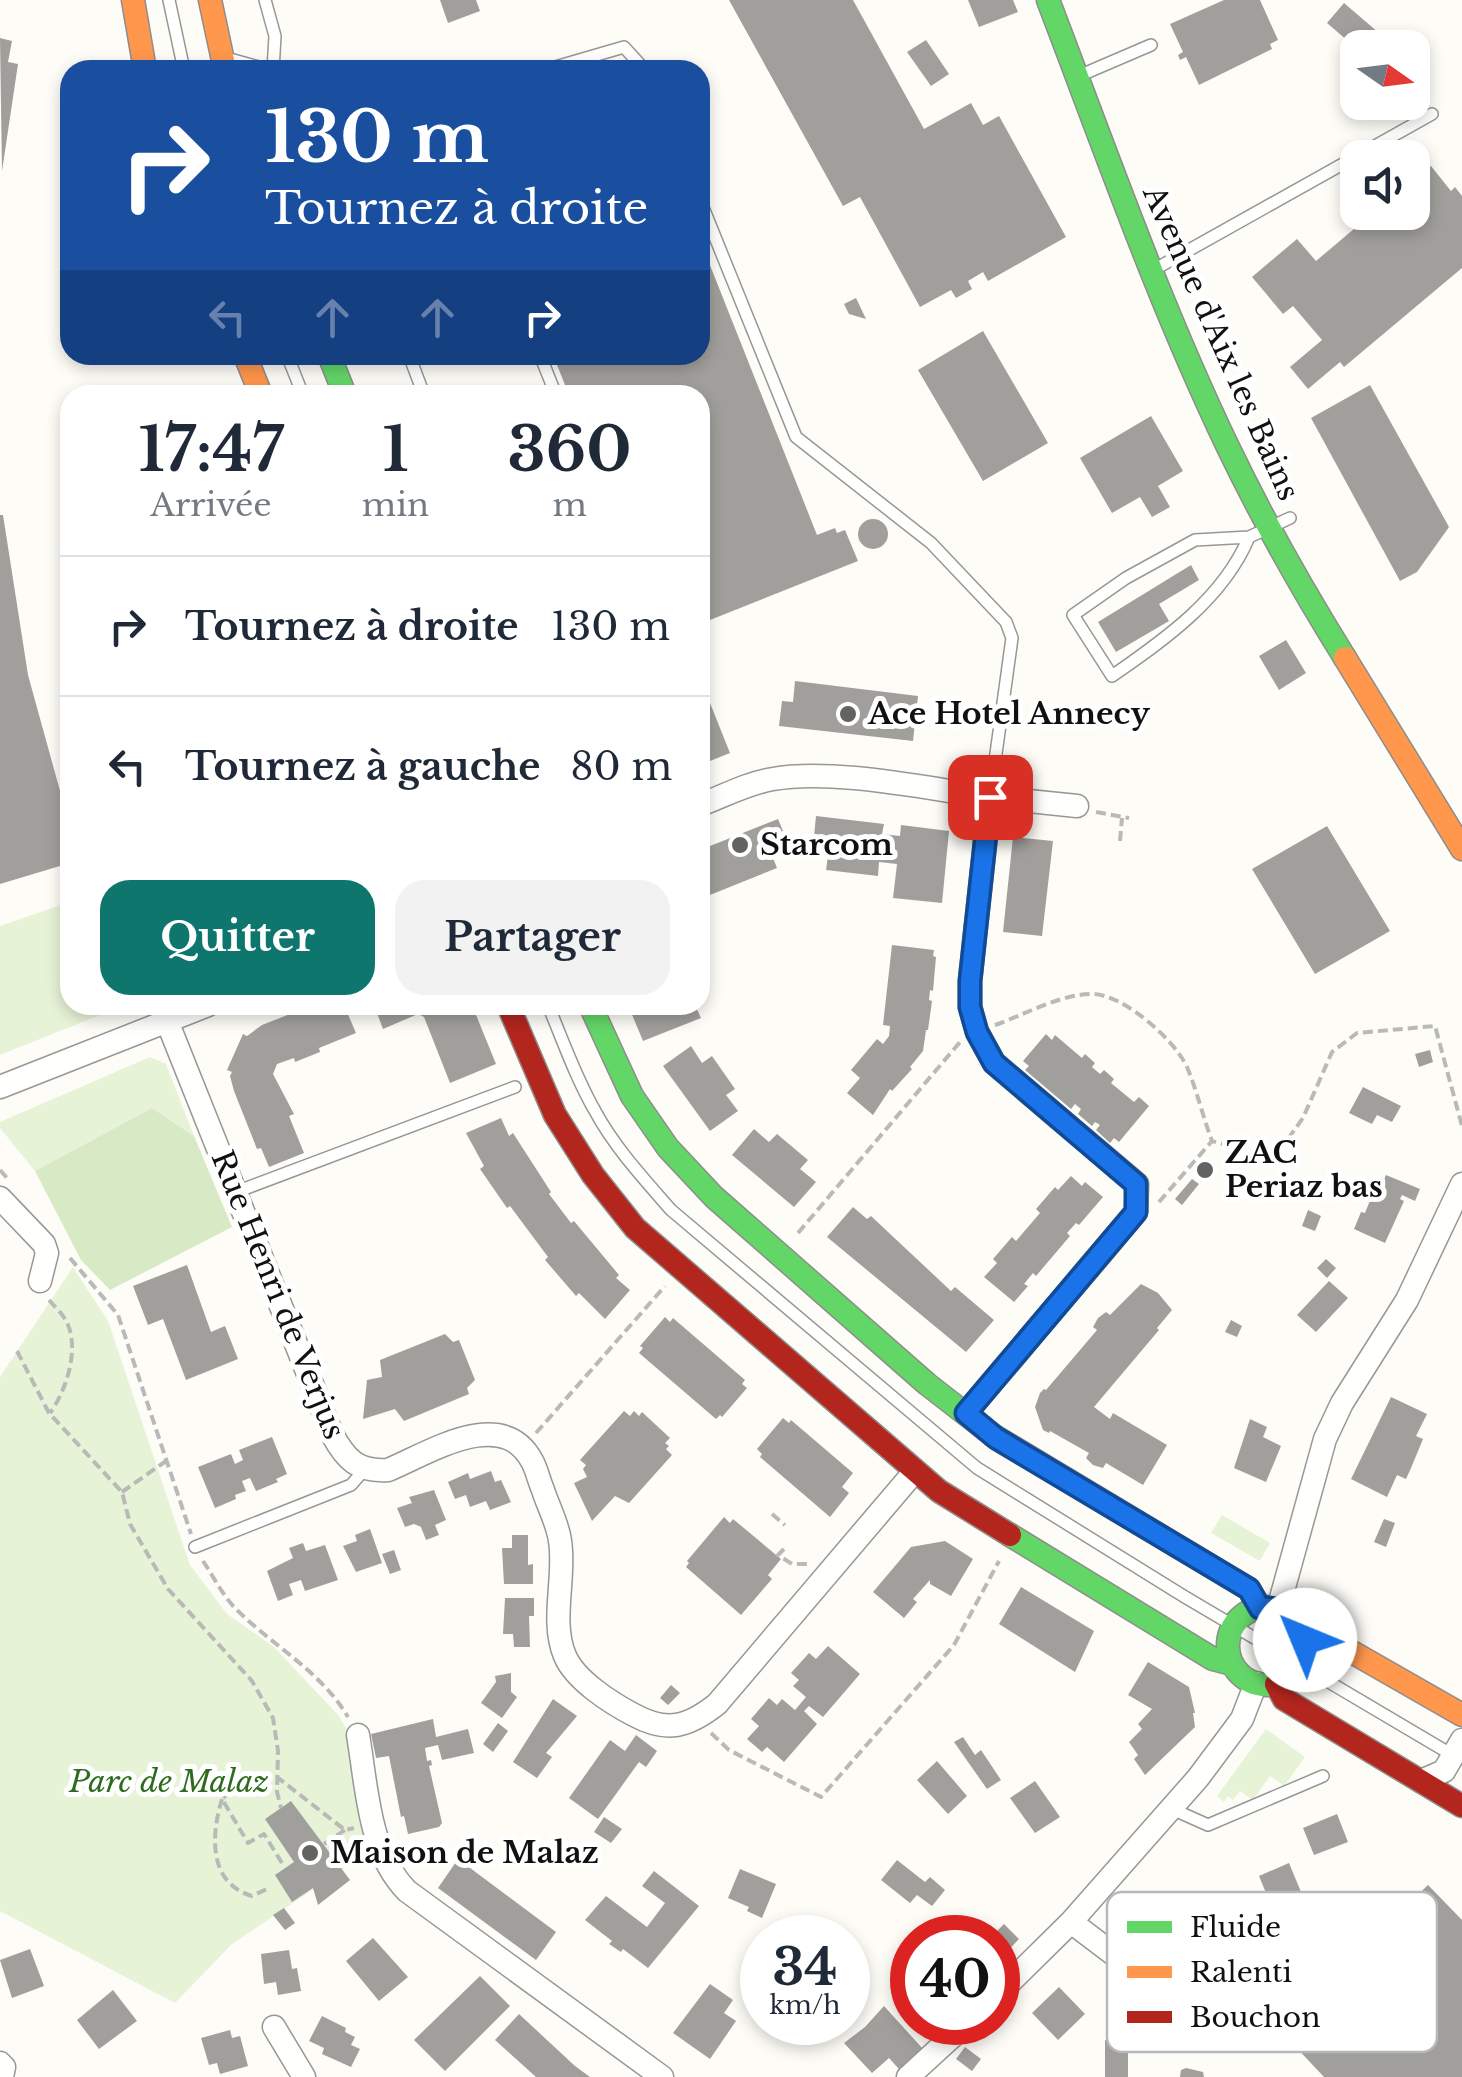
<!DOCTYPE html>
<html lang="fr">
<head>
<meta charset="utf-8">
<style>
  body { margin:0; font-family:"Libre Baskerville",serif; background:#f2f2f3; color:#1f2937; height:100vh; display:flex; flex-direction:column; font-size:38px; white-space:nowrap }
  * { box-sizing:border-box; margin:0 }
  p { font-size:32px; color:#747a83 }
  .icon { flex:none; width:55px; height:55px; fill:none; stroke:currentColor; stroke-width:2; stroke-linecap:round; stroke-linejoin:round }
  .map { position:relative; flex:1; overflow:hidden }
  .details { position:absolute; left:60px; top:385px; width:650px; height:630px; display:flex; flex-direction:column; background:#fff; border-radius:30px; box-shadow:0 5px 15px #0003 }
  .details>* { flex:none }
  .banner { position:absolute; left:60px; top:60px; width:650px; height:305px; border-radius:30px; box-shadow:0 5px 15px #0003; background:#1a4fa0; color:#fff; overflow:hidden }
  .needle { width:65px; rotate:104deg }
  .buttons { position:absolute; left:1340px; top:30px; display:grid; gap:20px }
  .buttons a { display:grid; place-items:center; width:90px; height:90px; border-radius:20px; background:#fff; box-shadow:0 5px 15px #0003; font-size:50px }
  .speed { position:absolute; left:740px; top:1915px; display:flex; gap:20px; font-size:50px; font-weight:700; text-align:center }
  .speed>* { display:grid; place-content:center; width:130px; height:130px; border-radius:50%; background:#fff; box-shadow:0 5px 15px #0003; line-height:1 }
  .speed small { font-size:25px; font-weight:400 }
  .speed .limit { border:15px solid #d22; background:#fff; color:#111 }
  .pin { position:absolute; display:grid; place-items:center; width:85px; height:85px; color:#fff; margin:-42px; border-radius:20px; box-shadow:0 5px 15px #0006 }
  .me { position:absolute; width:110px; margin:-55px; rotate:315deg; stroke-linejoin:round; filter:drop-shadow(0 0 8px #0008) }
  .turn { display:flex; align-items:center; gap:35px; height:210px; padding:0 40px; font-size:45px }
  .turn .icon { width:130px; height:130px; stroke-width:2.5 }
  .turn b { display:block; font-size:70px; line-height:85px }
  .lanes { display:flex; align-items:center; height:95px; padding:0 40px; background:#0003; justify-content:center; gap:50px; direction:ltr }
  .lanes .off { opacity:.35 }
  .eta { display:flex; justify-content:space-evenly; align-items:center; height:170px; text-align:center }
  .eta b { font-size:60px; font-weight:700; line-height:70px }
  .cta { display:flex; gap:20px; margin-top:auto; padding:20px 40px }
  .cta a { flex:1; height:115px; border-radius:30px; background:#0f766e; color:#fff; font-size:40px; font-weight:700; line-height:115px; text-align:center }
  .cta a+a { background:#f2f2f3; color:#1f2937 }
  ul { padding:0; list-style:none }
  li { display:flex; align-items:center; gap:30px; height:140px; padding:0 40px; border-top:2px solid #e0e1e3 }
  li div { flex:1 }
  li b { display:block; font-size:38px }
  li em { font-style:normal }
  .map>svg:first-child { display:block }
  .green { fill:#e7f3d7 }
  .forest { fill:#d8eac5 }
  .building { fill:#a19f9c }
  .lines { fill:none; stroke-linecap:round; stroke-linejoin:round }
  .lane-casing { stroke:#979795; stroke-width:14 }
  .street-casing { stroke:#979795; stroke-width:25 }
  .fast-casing { stroke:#8e8d8b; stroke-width:25 }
  .slow-casing { stroke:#8e8d8b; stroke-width:25 }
  .jam-casing { stroke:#8e8d8b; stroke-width:25 }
  .path { stroke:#b9b9b8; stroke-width:4; stroke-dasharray:10 5; stroke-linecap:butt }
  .lane { stroke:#fffffe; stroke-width:11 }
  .street { stroke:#fffffe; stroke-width:22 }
  .fast { stroke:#63d668; stroke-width:22 }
  .slow { stroke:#ff974d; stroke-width:22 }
  .jam { stroke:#b3261e; stroke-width:22 }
  .route-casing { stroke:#114b97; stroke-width:25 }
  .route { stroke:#1a73e8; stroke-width:18 }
  .poi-dot { fill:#646362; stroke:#fff; stroke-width:4 }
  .labels { text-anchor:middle; stroke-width:10; stroke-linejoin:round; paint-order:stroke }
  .street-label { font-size:30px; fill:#111; stroke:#fff }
  .poi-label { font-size:30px; font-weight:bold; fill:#111; stroke:#fff; text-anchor:start }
  .park-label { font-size:30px; font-style:italic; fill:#2f6b1f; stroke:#fff }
  .key { fill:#fff; stroke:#b8b8b8; stroke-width:2.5 }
  .key-label { font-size:28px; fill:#111 }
</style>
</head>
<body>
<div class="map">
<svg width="1462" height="2077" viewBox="0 0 1462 2077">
  <rect width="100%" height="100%" fill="#fdfcf7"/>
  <!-- green -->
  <path class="green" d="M70 902V1005H125L0 1055V926Z
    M150 1057 166 1064 194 1136 152 1108 35 1171 0 1128V1122Z
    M73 1267 108 1321 190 1565 227 1614 273 1646 339 1716 349 1733 367 1853 232 1944 175 2003 0 1911V1377Z
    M1222 1515 1270 1543 1260 1561 1211 1533Z
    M1266 1729 1305 1757 1284 1786 1270 1776 1253 1800 1240 1791 1233 1800 1228 1796 1224 1802 1217 1796Z"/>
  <!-- forest -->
  <path class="forest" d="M152 1108 194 1136 232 1227 110 1290 81 1260 35 1171Z"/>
  <!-- building -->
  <path class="building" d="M440 0H476L480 11 448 23Z
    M729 0H853L924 129 971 103 983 125 999 116 1066 237 988 281 983 272 968 281 972 289 956 298 951 290 920 307 860 197 843 206Z
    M968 0H1013L1018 12 979 27Z
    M1224 0H1260L1278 40 1270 44 1272 49 1199 85 1186 57 1180 60 1178 55 1183 52 1170 24Z
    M1344 3 1393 45 1390 48H1356L1327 23Z
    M0 38 12 41 8 62 18 64 2 171Z
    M926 40 949 74 931 86 907 52Z
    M594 61 614 70H573Z
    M1431 166 1451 191 1455 187 1462 196V268L1344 367 1340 362 1308 389 1290 367 1322 340 1293 306 1283 314 1252 277 1297 239 1316 261 1374 212H1412V180Z
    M700 240 817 535 835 528 837 533 845 530 858 561 700 624V395H569L553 355H700Z
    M856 298 866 319 849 314 844 304Z
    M983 331 1048 443 983 481 918 370Z
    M1370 385 1449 527 1417 572 1400 581 1311 418Z
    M1151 416 1183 471 1158 486 1170 507 1152 517 1140 497 1112 513 1080 458Z
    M0 515H3L28 675 70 827V863L0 884Z
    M858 534a15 15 0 1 1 30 0a15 15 0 1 1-30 0Z
    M1191 565 1199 580 1159 604 1169 621 1116 652 1098 622Z
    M1286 640 1306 673 1279 690 1259 656Z
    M795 681 918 696 913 741 779 726 782 701 793 702Z
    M710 703 730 753 700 765V708Z
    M816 816 884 824 882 834 900 836 901 825 949 831 942 903 893 898 897 864 879 862 878 876 826 870 829 849 813 847Z
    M778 819 783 831 765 838 777 868 700 899V850Z
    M1327 826 1390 931 1315 974 1252 869Z
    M1013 837 1053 841 1042 936 1003 932Z
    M892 945 934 950 933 956 936 957 933 991 930 990 929 1000 932 1001 928 1030H926L923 1051 910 1067 912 1069 892 1091 890 1089 873 1115 847 1093 860 1078 851 1070 877 1039 883 1044 889 1036 890 1026 883 1025Z
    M313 1005H344L356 1033 319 1048 320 1052 295 1062 294 1058 277 1064 273 1074 294 1114 289 1116 304 1153 269 1167 261 1148 257 1149 234 1091 230 1076 232 1072 227 1070 243 1034 247 1036 262 1025Z
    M374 1005H472L496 1064 450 1083 424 1017 418 1014 383 1029Z
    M628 1005H695L701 1018 643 1041Z
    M1046 1034 1052 1040 1055 1035 1082 1058 1085 1054 1095 1063 1092 1067 1100 1074 1104 1070 1114 1079 1111 1083 1134 1102 1139 1097 1149 1106 1119 1142 1114 1138 1110 1143 1096 1130 1100 1125 1095 1122 1092 1126 1078 1114 1081 1109 1075 1104 1071 1109 1025 1070 1029 1066 1023 1061Z
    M691 1046 702 1063 712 1056 735 1089 726 1095 738 1111 710 1131 663 1066Z
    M1430 1050 1433 1062 1419 1067 1415 1054Z
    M1363 1087 1401 1106 1392 1122 1377 1115 1372 1124 1349 1113Z
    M501 1118 509 1136 513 1133 551 1192 549 1194 571 1223 574 1221 619 1275 616 1278 630 1290 605 1319 579 1293 576 1296 545 1260 548 1257 510 1206 507 1208 480 1169 484 1166 466 1133Z
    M754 1129 769 1142 777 1134 808 1160 800 1169 816 1182 794 1207 732 1155Z
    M1386 1175 1420 1189 1415 1201 1402 1195 1400 1199 1404 1201 1385 1243 1354 1229 1361 1212 1365 1213 1375 1188 1379 1190Z
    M1071 1176 1082 1186 1085 1182 1103 1197 1079 1225 1076 1223 1067 1233 1070 1236 1036 1276 1033 1273 1024 1284 1028 1286 1014 1302 984 1277 997 1263 993 1259 1012 1237 1016 1241 1040 1213 1036 1209 1055 1187 1058 1190Z
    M1192 1179 1199 1184 1182 1205 1175 1199Z
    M853 1207 867 1219 871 1216 951 1291 955 1287 994 1320 966 1352 827 1237Z
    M1308 1210 1321 1216 1315 1231 1302 1226Z
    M1326 1259 1336 1268 1327 1278 1317 1268Z
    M187 1265 211 1332 225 1326 238 1359 186 1380 163 1319 148 1325 133 1286Z
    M1329 1281 1348 1298 1316 1332 1297 1315Z
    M1141 1284 1158 1293 1172 1310 1157 1328 1159 1330 1094 1407 1110 1419 1113 1413 1167 1445 1143 1485 1106 1463 1103 1468 1093 1465 1086 1458 1089 1453 1050 1431 1049 1433 1043 1430 1035 1407 1040 1393 1044 1389 1046 1390 1097 1330 1093 1327 1098 1318 1106 1312 1110 1315Z
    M665 1317 670 1322 673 1318 745 1380 742 1384 747 1388 722 1417 720 1415 716 1419 639 1353 643 1348 640 1346Z
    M1231 1320 1242 1326 1237 1337 1225 1332Z
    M445 1334 453 1342 459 1340 475 1380 467 1388 469 1394 404 1421 395 1409 363 1419 367 1380 382 1377 380 1360Z
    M1391 1397 1427 1414 1416 1436 1423 1439 1411 1468 1406 1479 1397 1475 1387 1497 1351 1479Z
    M624 1411 630 1416 634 1411 639 1416 642 1412 670 1438 665 1443 669 1446 666 1449 672 1455 629 1503 615 1496 592 1521 574 1483 587 1477 583 1469 586 1465 580 1460Z
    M783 1418 789 1423 791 1420 853 1473 842 1487 849 1493 830 1517 760 1457 762 1454 757 1449Z
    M1250 1419 1267 1427 1263 1437 1281 1446 1266 1482 1234 1468Z
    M272 1437 287 1474 276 1479 278 1482 256 1491 250 1478 242 1481 246 1491 235 1495 236 1499 215 1508 198 1467 231 1454 235 1464 243 1460 239 1450Z
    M491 1471 495 1482 501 1480 511 1502 490 1510 486 1501 470 1507 466 1495 455 1499 448 1482 468 1473 470 1479Z
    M434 1490 446 1520 435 1525 439 1535 426 1540 421 1527 414 1524 405 1527 397 1508 412 1503 409 1497Z
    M724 1517 730 1523 733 1519 781 1559 768 1575 772 1579 741 1615 686 1567 689 1563 687 1561Z
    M1384 1519 1395 1523 1386 1547 1374 1542Z
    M370 1529 382 1563 356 1572 343 1546 357 1541 355 1535Z
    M512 1535H528V1565L533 1564V1584H504L502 1548H512Z
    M945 1541 973 1559 951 1596 930 1584V1580L913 1599 917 1602 904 1618 873 1592 911 1547Z
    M303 1543 306 1551 325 1545 338 1580 305 1591 301 1580 289 1584 293 1595 278 1601 267 1571 293 1558 289 1548Z
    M394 1550 401 1570 390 1574 382 1554Z
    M1021 1587 1094 1631 1075 1672 999 1624Z
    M505 1598H534V1616H529L530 1647H514L513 1634H503Z
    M828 1646 860 1674 823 1717 809 1706 804 1711 817 1724 784 1762 767 1747 762 1752 747 1739 759 1726 751 1719 769 1698 777 1705 782 1699 795 1710 806 1697 793 1686 799 1680 791 1673 809 1653 816 1659Z
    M1148 1662 1189 1687 1195 1713H1193L1195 1727 1145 1775 1134 1759 1138 1755 1129 1742 1142 1729 1138 1724 1152 1709 1128 1695Z
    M511 1673V1692L517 1697 502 1718 481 1703 496 1682 495 1676Z
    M671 1685 680 1693 668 1705 660 1698Z
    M553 1699 577 1716 546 1753 552 1757 537 1778 513 1762Z
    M433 1719 436 1737 468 1729 474 1753 442 1760 438 1745 425 1748 427 1761 431 1760 432 1765 429 1766 442 1823 439 1827 408 1834 404 1816 401 1817 389 1756 376 1758 371 1734Z
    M498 1723 508 1731 493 1752 483 1744Z
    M636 1735 657 1751 646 1767 639 1762 598 1819 569 1798 610 1740 625 1751Z
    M963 1737 975 1755 981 1750 1001 1780 987 1789 954 1742Z
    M937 1761 967 1796 948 1814 917 1780Z
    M1035 1781 1060 1817 1035 1833 1010 1798Z
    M291 1801 350 1880 318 1905 313 1888 292 1902 275 1875 294 1862 265 1819Z
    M1337 1814 1348 1842 1314 1855 1303 1828Z
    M604 1817 622 1829 611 1843 594 1832Z
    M458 1859 556 1932 536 1960 438 1888Z
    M897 1860 925 1882 930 1877 945 1890 932 1906 917 1895 910 1903 881 1880Z
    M1289 1863 1301 1892 1271 1905 1259 1876Z
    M740 1869 776 1884 762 1918 747 1911 749 1907 728 1898Z
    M654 1871 699 1906 648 1968 623 1949 621 1952 609 1944 612 1941 585 1920 606 1896 647 1927 665 1903 642 1886Z
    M1428 1885 1462 1920V2077H1324L1278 2028Z
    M284 1908 295 1923 285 1930 273 1915Z
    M1004 1924 1019 1939 998 1961V1938H990Z
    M373 1938 408 1977 379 2001 346 1961Z
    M30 1949 44 1986 12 1998 0 1960Z
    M289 1950 292 1969 297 1968 301 1991 278 1995 276 1982 264 1984 261 1954Z
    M480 1976 510 2006 445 2071 414 2040Z
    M710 1984 733 2000 724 2013 736 2021 710 2059 673 2033Z
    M1059 1987 1085 2014 1058 2040 1032 2013Z
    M113 1990 137 2021 99 2049 77 2020Z
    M884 2006 923 2049 899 2069 889 2058 872 2073 844 2043 865 2027Z
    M519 2014 575 2066 590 2077H536L495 2040Z
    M322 2016 346 2028 345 2032 355 2037 351 2045 360 2049 351 2067 322 2054 324 2048 309 2041Z
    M230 2030 232 2038 240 2036 248 2066 220 2074 217 2063 209 2065 201 2038Z
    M1105 2040 1128 2041V2077H1105Z
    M965 2047 981 2059 972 2071 956 2059Z
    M1186 2068 1203 2072 1204 2077H1180L1181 2070Z"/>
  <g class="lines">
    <!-- lane casing -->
    <g class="lane-casing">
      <path id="lane" d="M169 0 184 70
        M265 0 275 36 273 70
        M226 58 270 70
        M545 70 624 47 645 70
        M1081 75 1151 45
        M700 200 796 437 931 543 1006 622 1012 638 990 797
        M1157 268 1432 114
        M287 355 303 395
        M409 355 424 395
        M540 355 556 395
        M1249 537C1223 599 1164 640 1112 676L1073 615 1126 578 1195 540 1249 537 1290 518
        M548 1005C563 1041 576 1078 595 1111 615 1148 644 1179 671 1210L977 1468 1185 1597 1454 1756
        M236 1192 515 1087
        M195 1547 351 1485 365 1469
        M1172 1809 1208 1825 1323 1776"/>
    </g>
    <!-- street casing -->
    <g class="street-casing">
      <path id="street" d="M990 797 1077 806
        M700 805C724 796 748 783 773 779 832 768 929 789 990 797L970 981V1007L977 1032 994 1063 1137 1184 1136 1212 966 1413
        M167 1021 332 1434C346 1460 358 1472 388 1470 429 1453 502 1405 532 1461 537 1470 539 1481 543 1490 548 1506 558 1524 560 1541 566 1577 550 1621 565 1656 575 1680 611 1703 634 1715 667 1733 688 1727 717 1704L915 1471
        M0 1087 208 1005
        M0 1198 44 1244 47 1253 40 1281
        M1278 1609 1325 1439 1342 1403 1407 1300 1462 1184
        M358 1735C367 1787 368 1851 407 1891L662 2077
        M1421 1781 1444 1771 1462 1740
        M1071 1922 1153 1984
        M998 1994 1071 1922 1198 1778 1242 1719 1256 1683
        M274 2027 304 2077
        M0 2063 4 2067 2 2077
        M908 2077 968 2022"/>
    </g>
    <!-- fast casing -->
    <g class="fast-casing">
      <path id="fast" d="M1048 0C1105 149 1158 301 1227 445 1262 518 1302 589 1345 658
        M329 355 345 395
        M590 1005 632 1096 668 1148 714 1197 927 1384 994 1436
        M1010 1535 1213 1659 1232 1664
        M1228 1646a39 39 0 1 1 78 0a39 39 0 1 1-78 0Z"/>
    </g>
    <!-- slow casing -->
    <g class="slow-casing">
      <path id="slow" d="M133 0 145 70
        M210 0 225 70
        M245 355 261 395
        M1345 658 1462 849
        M1301 1628H1310L1462 1715"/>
    </g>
    <!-- jam casing -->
    <g class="jam-casing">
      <path id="jam" d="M508 1005 555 1115 593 1175 635 1228 939 1491 1010 1535
        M994 1436 1249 1589 1259 1608
        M1276 1684 1284 1699 1462 1806"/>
    </g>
    <!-- path -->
    <path class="path" d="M1096 812 1129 818
      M1120 841 1122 818
      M995 1025C1024 1015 1060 994 1092 994 1123 994 1174 1039 1187 1067 1197 1091 1203 1117 1212 1141
      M0 1170 7 1178
      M1159 1202 1212 1141 1265 1156 1285 1143 1303 1118 1332 1052 1357 1033 1435 1026 1462 1126
      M798 1233 960 1042
      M70 1258 118 1315 191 1534
      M49 1300C54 1306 61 1312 65 1319 81 1345 67 1390 50 1413
      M17 1351 49 1413 122 1492 130 1524 168 1589 252 1681 273 1718 278 1751 277 1792 281 1808
      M536 1433 665 1286
      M122 1492 166 1461
      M772 1514 785 1525
      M784 1549 778 1555 792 1564H808
      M203 1561C213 1576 222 1594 234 1607 271 1645 320 1670 348 1717
      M711 1733 729 1750 821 1797 954 1645 999 1561
      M222 1799C211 1835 208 1883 252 1896L269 1888
      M324 1844 345 1830
      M282 1863 264 1834 248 1843 222 1799 242 1780 277 1777 345 1830 354 1828"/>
    <!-- lane -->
    <use href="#lane" class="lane"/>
    <!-- street -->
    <use href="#street" class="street"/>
    <!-- fast -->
    <use href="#fast" class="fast"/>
    <!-- slow -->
    <use href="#slow" class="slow"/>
    <!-- jam -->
    <use href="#jam" class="jam"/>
  </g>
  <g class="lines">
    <!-- route casing -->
    <g class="route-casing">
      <path id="route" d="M990 797 970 981V1007L977 1032 994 1063 1136 1184V1212L966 1413 996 1438 1249 1589 1260 1608C1284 1606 1298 1618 1305 1640"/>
    </g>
    <!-- route -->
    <use href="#route" class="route"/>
  </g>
  <!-- markers -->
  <g class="poi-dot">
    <circle cx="848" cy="714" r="10"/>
    <circle cx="740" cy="845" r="10"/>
    <circle cx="1205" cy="1170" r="10"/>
    <circle cx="310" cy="1853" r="10"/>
  </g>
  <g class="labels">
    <!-- street labels -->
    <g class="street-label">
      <text transform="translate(1221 343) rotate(66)" y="10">Avenue d'Aix les Bains</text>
      <text transform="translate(278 1295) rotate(68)" y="10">Rue Henri de Verjus</text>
    </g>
    <!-- poi labels -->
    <g class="poi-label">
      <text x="868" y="724">Ace Hotel Annecy</text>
      <text x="760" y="855">Starcom</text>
      <text x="1225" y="1163">ZAC<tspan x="1225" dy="34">Periaz bas</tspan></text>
      <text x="330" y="1863">Maison de Malaz</text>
    </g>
    <!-- park labels -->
    <g class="park-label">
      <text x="169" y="1792">Parc de Malaz</text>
    </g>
  </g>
  <!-- legend -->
  <rect x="1107" y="1892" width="330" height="160" rx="15" class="key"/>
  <rect x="1127" y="1921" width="45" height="12" fill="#63d668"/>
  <rect x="1127" y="1966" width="45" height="12" fill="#ff974d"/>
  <rect x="1127" y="2011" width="45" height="12" fill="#b3261e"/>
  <g class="key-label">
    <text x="1190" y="1937">Fluide</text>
    <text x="1190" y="1982">Ralenti</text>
    <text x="1190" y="2027">Bouchon</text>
  </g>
</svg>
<div class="buttons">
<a><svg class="needle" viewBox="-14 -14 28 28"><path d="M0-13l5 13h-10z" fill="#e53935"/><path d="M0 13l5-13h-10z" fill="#747a83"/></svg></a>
<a><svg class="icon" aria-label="sound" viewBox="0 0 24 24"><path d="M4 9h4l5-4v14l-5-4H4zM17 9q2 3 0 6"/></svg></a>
</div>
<div class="speed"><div>34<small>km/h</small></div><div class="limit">40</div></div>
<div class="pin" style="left:990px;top:797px;background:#d93025"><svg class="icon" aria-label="arrive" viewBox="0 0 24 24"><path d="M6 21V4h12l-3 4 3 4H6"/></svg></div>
<svg class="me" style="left:1305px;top:1640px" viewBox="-20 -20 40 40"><circle r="19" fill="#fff"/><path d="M0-13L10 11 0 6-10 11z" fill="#1a73e8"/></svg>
<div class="banner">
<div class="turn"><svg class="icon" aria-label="right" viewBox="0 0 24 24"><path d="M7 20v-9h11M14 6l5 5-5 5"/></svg><div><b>130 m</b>Tournez à droite</div></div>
<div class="lanes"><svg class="icon off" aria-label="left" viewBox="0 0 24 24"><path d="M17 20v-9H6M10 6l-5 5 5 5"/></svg><svg class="icon off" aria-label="ahead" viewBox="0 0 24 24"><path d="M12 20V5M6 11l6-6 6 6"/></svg><svg class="icon off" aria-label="ahead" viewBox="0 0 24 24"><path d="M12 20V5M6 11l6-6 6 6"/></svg><svg class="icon" aria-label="right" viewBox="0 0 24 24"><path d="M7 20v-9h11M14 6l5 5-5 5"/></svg></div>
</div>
<section class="details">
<div class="eta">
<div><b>17:47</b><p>Arrivée</p></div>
<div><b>1</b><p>min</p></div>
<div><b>360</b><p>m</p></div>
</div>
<ul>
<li><svg class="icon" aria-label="right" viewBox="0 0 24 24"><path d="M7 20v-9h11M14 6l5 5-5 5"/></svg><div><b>Tournez à droite</b></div><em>130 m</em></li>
<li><svg class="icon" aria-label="left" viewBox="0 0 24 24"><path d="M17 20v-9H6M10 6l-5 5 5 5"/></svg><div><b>Tournez à gauche</b></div><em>80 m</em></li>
</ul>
<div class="cta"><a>Quitter</a><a>Partager</a></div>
</section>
</div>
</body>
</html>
